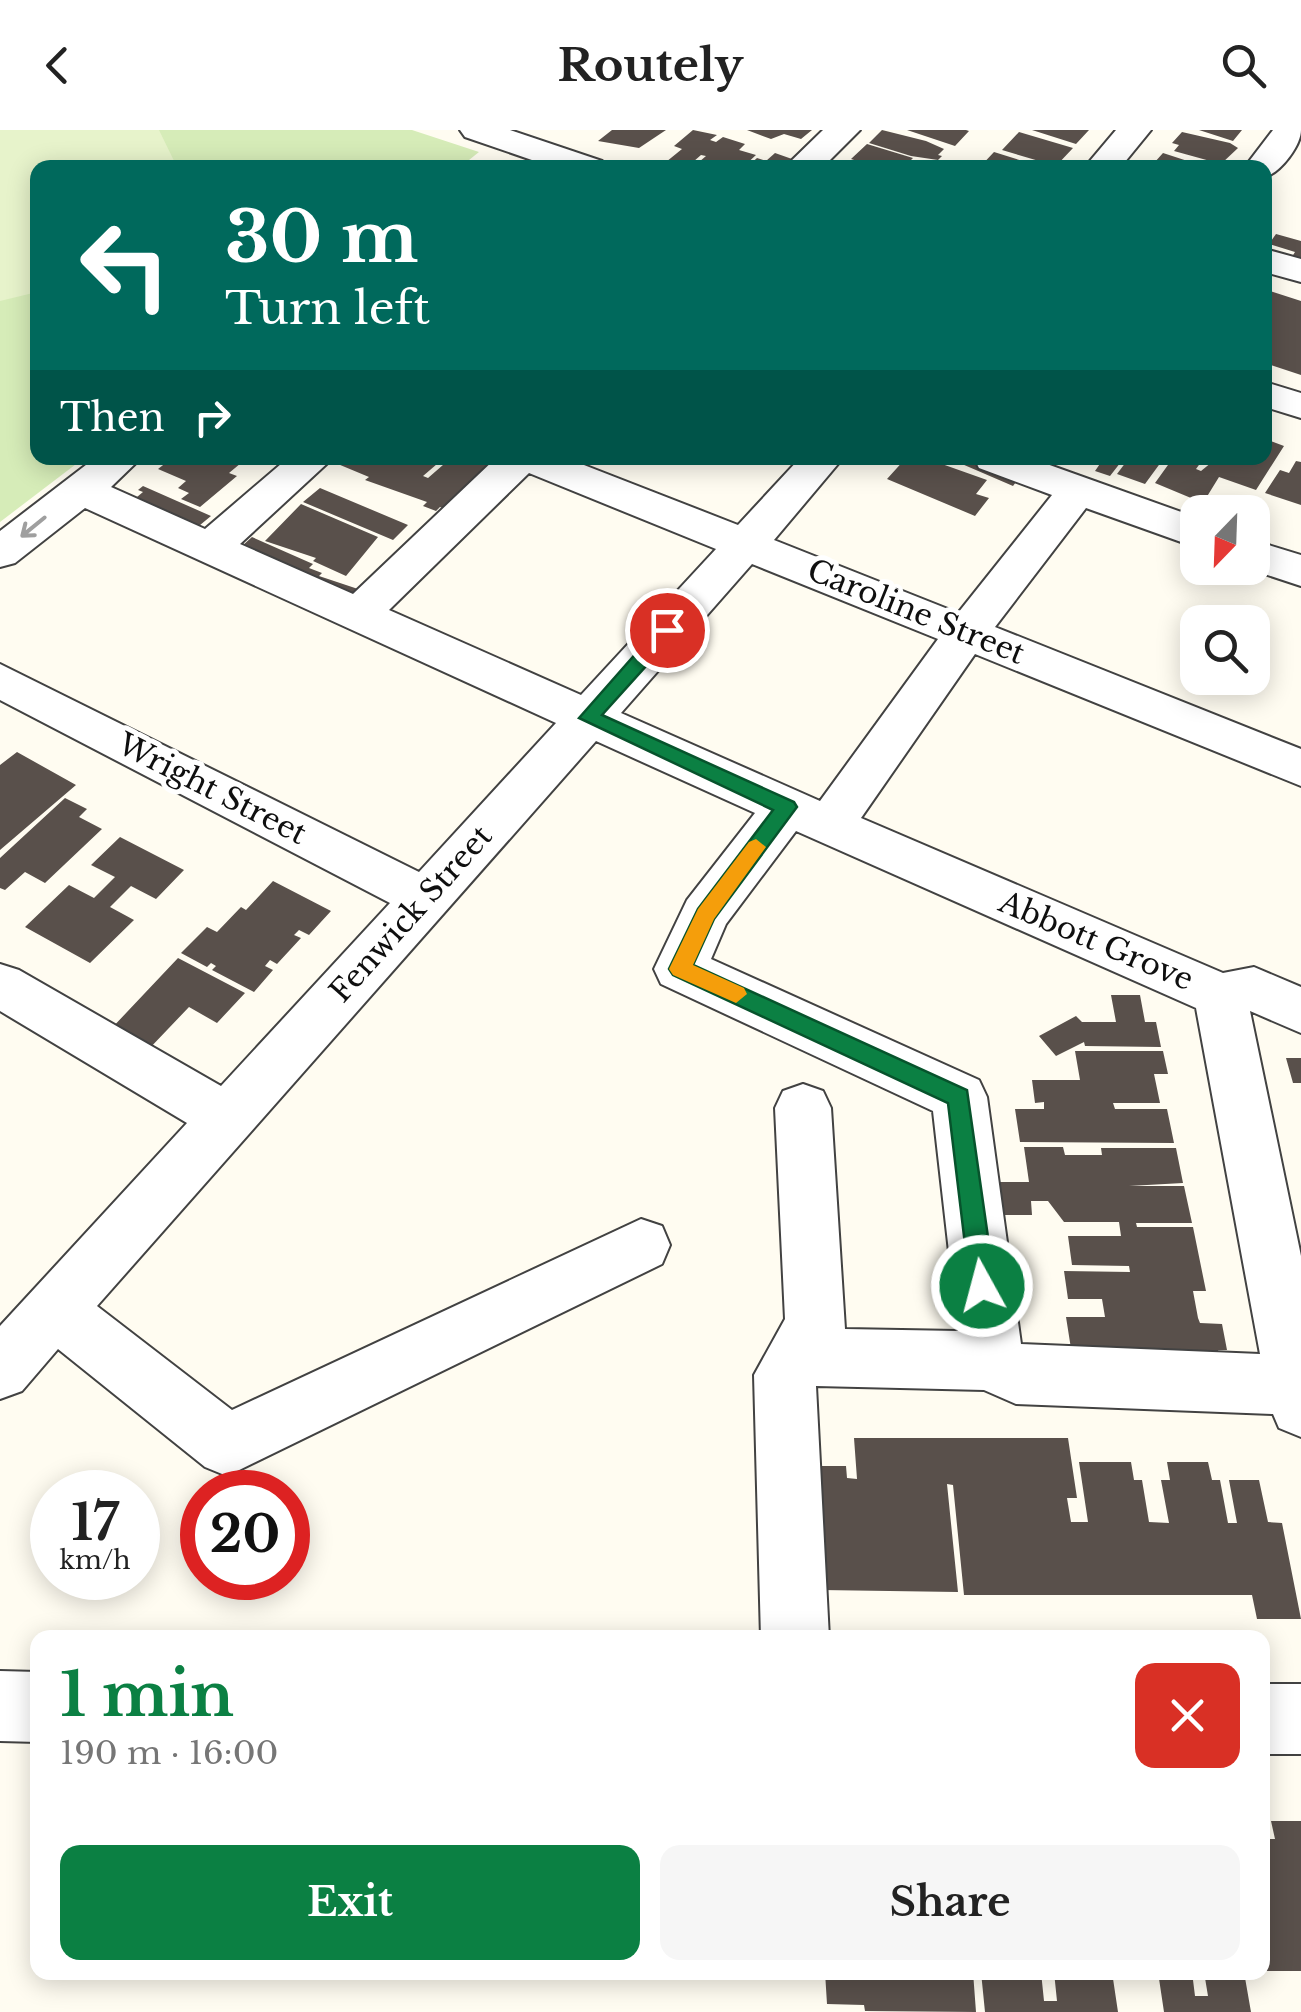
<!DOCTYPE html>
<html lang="en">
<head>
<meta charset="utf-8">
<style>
  body { margin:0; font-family:"Libre Baskerville",serif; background:#f6f6f6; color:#222; height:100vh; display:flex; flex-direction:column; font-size:38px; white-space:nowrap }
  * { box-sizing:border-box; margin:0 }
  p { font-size:32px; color:#767676 }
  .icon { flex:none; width:55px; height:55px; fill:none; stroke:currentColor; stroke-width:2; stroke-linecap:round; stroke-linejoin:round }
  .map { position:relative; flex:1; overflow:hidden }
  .sheet { position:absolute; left:30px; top:1500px; width:1240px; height:350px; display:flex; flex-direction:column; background:#fff; border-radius:20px; box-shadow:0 5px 25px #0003 }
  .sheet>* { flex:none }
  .top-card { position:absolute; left:30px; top:30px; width:1242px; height:305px; border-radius:20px; box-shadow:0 5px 25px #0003; background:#00695c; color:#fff; overflow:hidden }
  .needle { width:65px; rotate:203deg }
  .buttons { position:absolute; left:1180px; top:365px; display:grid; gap:20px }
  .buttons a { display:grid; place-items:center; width:90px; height:90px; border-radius:20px; background:#fff; box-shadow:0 5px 25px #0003; font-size:50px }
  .speed { position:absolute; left:30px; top:1340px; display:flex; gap:20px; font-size:50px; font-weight:700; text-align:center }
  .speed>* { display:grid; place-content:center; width:130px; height:130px; border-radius:50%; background:#fff; box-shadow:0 5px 25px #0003; line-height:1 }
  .speed small { font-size:25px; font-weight:400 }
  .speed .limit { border:15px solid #d22; background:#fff; color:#111 }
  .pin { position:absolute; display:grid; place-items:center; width:85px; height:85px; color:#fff; margin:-42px; border:5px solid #fff; border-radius:50%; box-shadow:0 2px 10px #0007 }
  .me { position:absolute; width:110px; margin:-55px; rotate:353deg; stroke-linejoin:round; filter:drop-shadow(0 0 8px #0008) }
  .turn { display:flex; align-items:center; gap:35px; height:210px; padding:0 30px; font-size:45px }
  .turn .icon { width:130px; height:130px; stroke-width:2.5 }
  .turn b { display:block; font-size:70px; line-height:85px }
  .then { display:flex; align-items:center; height:95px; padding:0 30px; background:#0003; gap:20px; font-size:38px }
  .round { display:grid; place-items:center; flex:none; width:105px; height:105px; border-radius:20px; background:#f6f6f6 }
  .headline { display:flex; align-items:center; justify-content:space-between; height:170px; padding:0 30px }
  h1 { font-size:60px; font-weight:700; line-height:75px; color:#0b8043 }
  .action { display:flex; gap:20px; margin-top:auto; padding:20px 30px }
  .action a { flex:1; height:115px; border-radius:20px; background:#0b8043; color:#fff; font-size:40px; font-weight:700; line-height:115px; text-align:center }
  .action a+a { background:#f6f6f6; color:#222 }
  header { display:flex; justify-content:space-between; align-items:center; height:130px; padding:0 30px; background:#fff; font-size:45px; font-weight:700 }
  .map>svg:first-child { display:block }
  .green { fill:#d6ecb8 }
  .pitch { fill:#e7f3cb }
  .building { fill:#59504b }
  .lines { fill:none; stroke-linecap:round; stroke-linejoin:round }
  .minor-casing { stroke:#424242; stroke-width:4 }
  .minor { fill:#fff; fill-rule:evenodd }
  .oneway { stroke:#9f9f9f }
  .route { fill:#0b8043; stroke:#07532c; stroke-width:2.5 }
  .slow { fill:#f59e0b }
  .labels { text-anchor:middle; stroke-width:10; stroke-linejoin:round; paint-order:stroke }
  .street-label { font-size:30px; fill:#0f0f0f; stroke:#fff }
</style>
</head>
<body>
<header><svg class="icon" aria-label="back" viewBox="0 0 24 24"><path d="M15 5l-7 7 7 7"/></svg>Routely<svg class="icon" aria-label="search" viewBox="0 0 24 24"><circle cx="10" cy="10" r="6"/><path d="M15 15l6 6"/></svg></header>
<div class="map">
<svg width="1301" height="1882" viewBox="0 0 1301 1882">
  <rect width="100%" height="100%" fill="#fffcf1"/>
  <!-- green -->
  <path class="green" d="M0 0H412L479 22 459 38H38V328H84L0 392Z"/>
  <!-- pitch -->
  <path class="pitch" d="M0 0H159L177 37 38 38 37 162 0 171Z"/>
  <!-- building -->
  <path class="building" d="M612 0H666L639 18 598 11Z
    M693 0 717 5 710 10 716 12 723 7 745 14 739 20 756 25 742 38H692L706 26 701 25 686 38 666 32 682 19 674 16Z
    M747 0H812L801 9 784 4 771 9Z
    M882 0 926 11 944 19 938 25 942 26 938 30 911 26 869 13Z
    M907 0H966L969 1 955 16Z
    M1032 0H1089L1076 14Z
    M1199 0H1242L1233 11Z
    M1019 2 1073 18 1056 36 1002 20Z
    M1182 2 1230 13 1238 18 1221 34 1174 21 1179 15 1172 13Z
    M867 14 913 28 903 38H879L851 29Z
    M994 22 1042 37V38H979Z
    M775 23 792 29 782 38H746L757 28 766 31Z
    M1163 23 1206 37V38H1158L1154 33Z
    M1276 104 1301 111V136L1288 133 1295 122 1269 114Z
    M1267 160 1301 171V245L1265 233Z
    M1265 309 1284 316 1256 360 1219 347 1203 373 1155 353 1173 328H1204L1196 339 1201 341 1217 328H1265Z
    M172 328H247L229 343 237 346 200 377 181 369 189 363 178 358 186 351 158 339Z
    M338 328H444L423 346 428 348 451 328H477L503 341 457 384 440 377 436 381 423 376 427 372 365 350 369 347 333 332Z
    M906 328H925L987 350 976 364 989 368 975 386 887 349Z
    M948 328H992L988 332 1022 344 1013 356Z
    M1104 328H1124L1110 346 1095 341Z
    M1129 328H1164L1145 354 1117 344Z
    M1296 331 1301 332V375L1265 363 1280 340 1289 343Z
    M143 356 211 386 194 400 131 372 143 362 138 360Z
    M320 358 408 395 393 410 303 372Z
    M301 374 378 407 346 446 313 431 316 428 265 411Z
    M252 407 313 434 309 438 322 443 319 446 370 463 355 477 242 416Z
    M17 622 76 655 0 720V635Z
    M65 668 87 679 79 687 102 699 45 753 25 742 5 760 0 758V728Z
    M120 707 184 740 156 769 131 756 110 777 134 790 90 833 25 797 69 755 94 768 115 747 91 735Z
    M273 751 331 781 309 805 299 800 294 805 301 808 277 834 270 830 265 836 273 840 254 862 212 840 216 836 211 833 207 837 181 823 207 797 217 802 241 777 246 780Z
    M178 828 245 863 217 893 189 877 147 921 110 900Z
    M1111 865H1140L1145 892H1156L1161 917 1085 916 1084 912 1056 926 1039 906 1076 886 1082 892H1116Z
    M1075 921H1163L1168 944H1154L1160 973H1113L1115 979H1167L1174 1013 1020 1012 1015 979H1044V972L1035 973 1032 950H1080Z
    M1286 928H1301V953H1293Z
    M1024 1017H1063L1065 1025H1102L1101 1018H1176L1183 1053 1129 1056H1184L1192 1093H1136L1137 1097H1193L1206 1161H1193L1198 1188 1200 1193 1222 1194 1227 1220H1218L1221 1238 1072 1225 1066 1187H1105L1102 1169H1068L1064 1141 1130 1142 1129 1136 1072 1135 1068 1106H1121L1119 1092H1064L1048 1071H1031L1032 1085H994L990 1052H1029Z
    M854 1308H1068L1077 1368H1067L1071 1392H1088L1079 1332H1131L1134 1350H1142L1149 1392 1169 1393 1161 1350H1170L1167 1332H1208L1212 1350H1220L1228 1393H1237L1229 1350H1259L1268 1392 1282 1393 1301 1489H1257L1252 1465H964L953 1355 947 1354 958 1462 821 1460 820 1336H846L847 1348 857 1349Z
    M1271 1691H1301V1841H1262V1709H1275Z
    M825 1842H973L976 1882 865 1881 864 1875 827 1874Z
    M981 1842H1041L1044 1871H1057L1054 1842H1112L1118 1882H985Z
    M1158 1842H1192L1195 1866H1208L1204 1842H1244L1251 1882H1164Z"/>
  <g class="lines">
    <!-- minor casing -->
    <g class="minor-casing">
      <path id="minor" d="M460 0H510L602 31 607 38H555L465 7Z
        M823 0H860L822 38H784Z
        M1116 0H1151L1120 38H1084Z
        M1273 0H1301C1301 16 1280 43 1265 47V38H1244Z
        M1265 119 1301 129V152L1265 142Z
        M1265 252 1301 263V288L1265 277Z
        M95 328H141L111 357 205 399 288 328H333L240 414 353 464 496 328H566L738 395 800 328H843L774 410 958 483 1052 365 979 338 974 328H1030L1198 388V418L1086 378 995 497 1301 619V656L975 524 861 688 1223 843 1254 837 1301 857V903L1250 881 1301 1126V1307L1279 1298 1273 1284 1016 1274 984 1260 816 1256 829 1508H761L754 1245 785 1189 775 978 783 961 803 954 823 961 831 978 845 1199 958 1201 933 981 661 854 654 839 687 770 755 683 596 611 97 1176 232 1280 641 1089 662 1096 670 1115 662 1134 227 1346 205 1337 58 1219 22 1261 0 1269V1196L187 993 0 881V834L19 840 221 956 390 773 0 570V534L419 742 556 593 85 378 15 433 0 437V401ZM529 343 716 419 581 565 389 480ZM752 434 938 509 820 671 621 583ZM796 701 1196 878 1260 1224 1021 1214 987 967 979 950 711 829 726 794Z
        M1252 410 1301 425V456L1246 438H1252Z
        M0 1541 38 1542V1612L0 1611Z
        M1262 1554H1301V1624H1262Z"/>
    </g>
    <!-- minor -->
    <use href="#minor" class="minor"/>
  </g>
  <!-- one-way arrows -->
  <defs><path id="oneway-shaft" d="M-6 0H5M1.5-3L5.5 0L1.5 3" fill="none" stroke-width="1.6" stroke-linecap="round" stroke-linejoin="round" transform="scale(2.5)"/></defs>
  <use class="oneway" href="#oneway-shaft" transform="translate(33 397) rotate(141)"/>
  <!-- route -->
  <path class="route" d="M667 494 676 500 674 505 602 585 794 672 797 677 714 789 693 835 967 960 995 1156 991 1163 982 1167 970 1156 948 973 673 845 669 839 698 779 773 680 579 588 660 496Z"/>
  <!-- slow -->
  <path class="slow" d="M756 709 766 717 714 789 693 835 744 858 747 864 736 873 673 845 669 839 698 779 749 712Z"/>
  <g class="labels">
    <!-- street labels -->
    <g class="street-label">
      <text transform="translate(916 482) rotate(22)" y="10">Caroline Street</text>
      <text transform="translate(212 659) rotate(27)" y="10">Wright Street</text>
      <text transform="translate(411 784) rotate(-48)" y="10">Fenwick Street</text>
      <text transform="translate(1096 811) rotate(23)" y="10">Abbott Grove</text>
    </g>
  </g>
</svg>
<div class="buttons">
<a><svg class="needle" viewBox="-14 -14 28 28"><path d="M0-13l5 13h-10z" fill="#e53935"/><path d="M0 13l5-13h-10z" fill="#767676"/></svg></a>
<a><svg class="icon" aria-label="search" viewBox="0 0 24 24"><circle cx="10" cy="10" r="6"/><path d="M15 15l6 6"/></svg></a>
</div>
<div class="speed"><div>17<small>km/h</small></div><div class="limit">20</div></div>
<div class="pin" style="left:667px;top:500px;background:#d93025"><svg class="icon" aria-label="arrive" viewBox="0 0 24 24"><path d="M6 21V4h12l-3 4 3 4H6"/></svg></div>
<svg class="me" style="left:982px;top:1156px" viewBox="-20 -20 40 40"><circle r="17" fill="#0b8043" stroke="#fff" stroke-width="3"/><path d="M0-11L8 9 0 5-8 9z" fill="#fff"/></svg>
<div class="top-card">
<div class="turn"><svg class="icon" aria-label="left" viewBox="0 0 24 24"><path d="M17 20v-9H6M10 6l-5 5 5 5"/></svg><div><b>30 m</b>Turn left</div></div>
<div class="then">Then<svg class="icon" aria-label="right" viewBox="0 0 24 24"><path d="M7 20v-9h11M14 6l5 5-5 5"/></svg></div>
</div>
<section class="sheet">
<div class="headline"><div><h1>1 min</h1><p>190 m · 16:00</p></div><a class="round" style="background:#d93025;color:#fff"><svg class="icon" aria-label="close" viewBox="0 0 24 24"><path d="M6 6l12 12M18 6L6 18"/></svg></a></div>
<div class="action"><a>Exit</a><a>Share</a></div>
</section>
</div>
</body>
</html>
